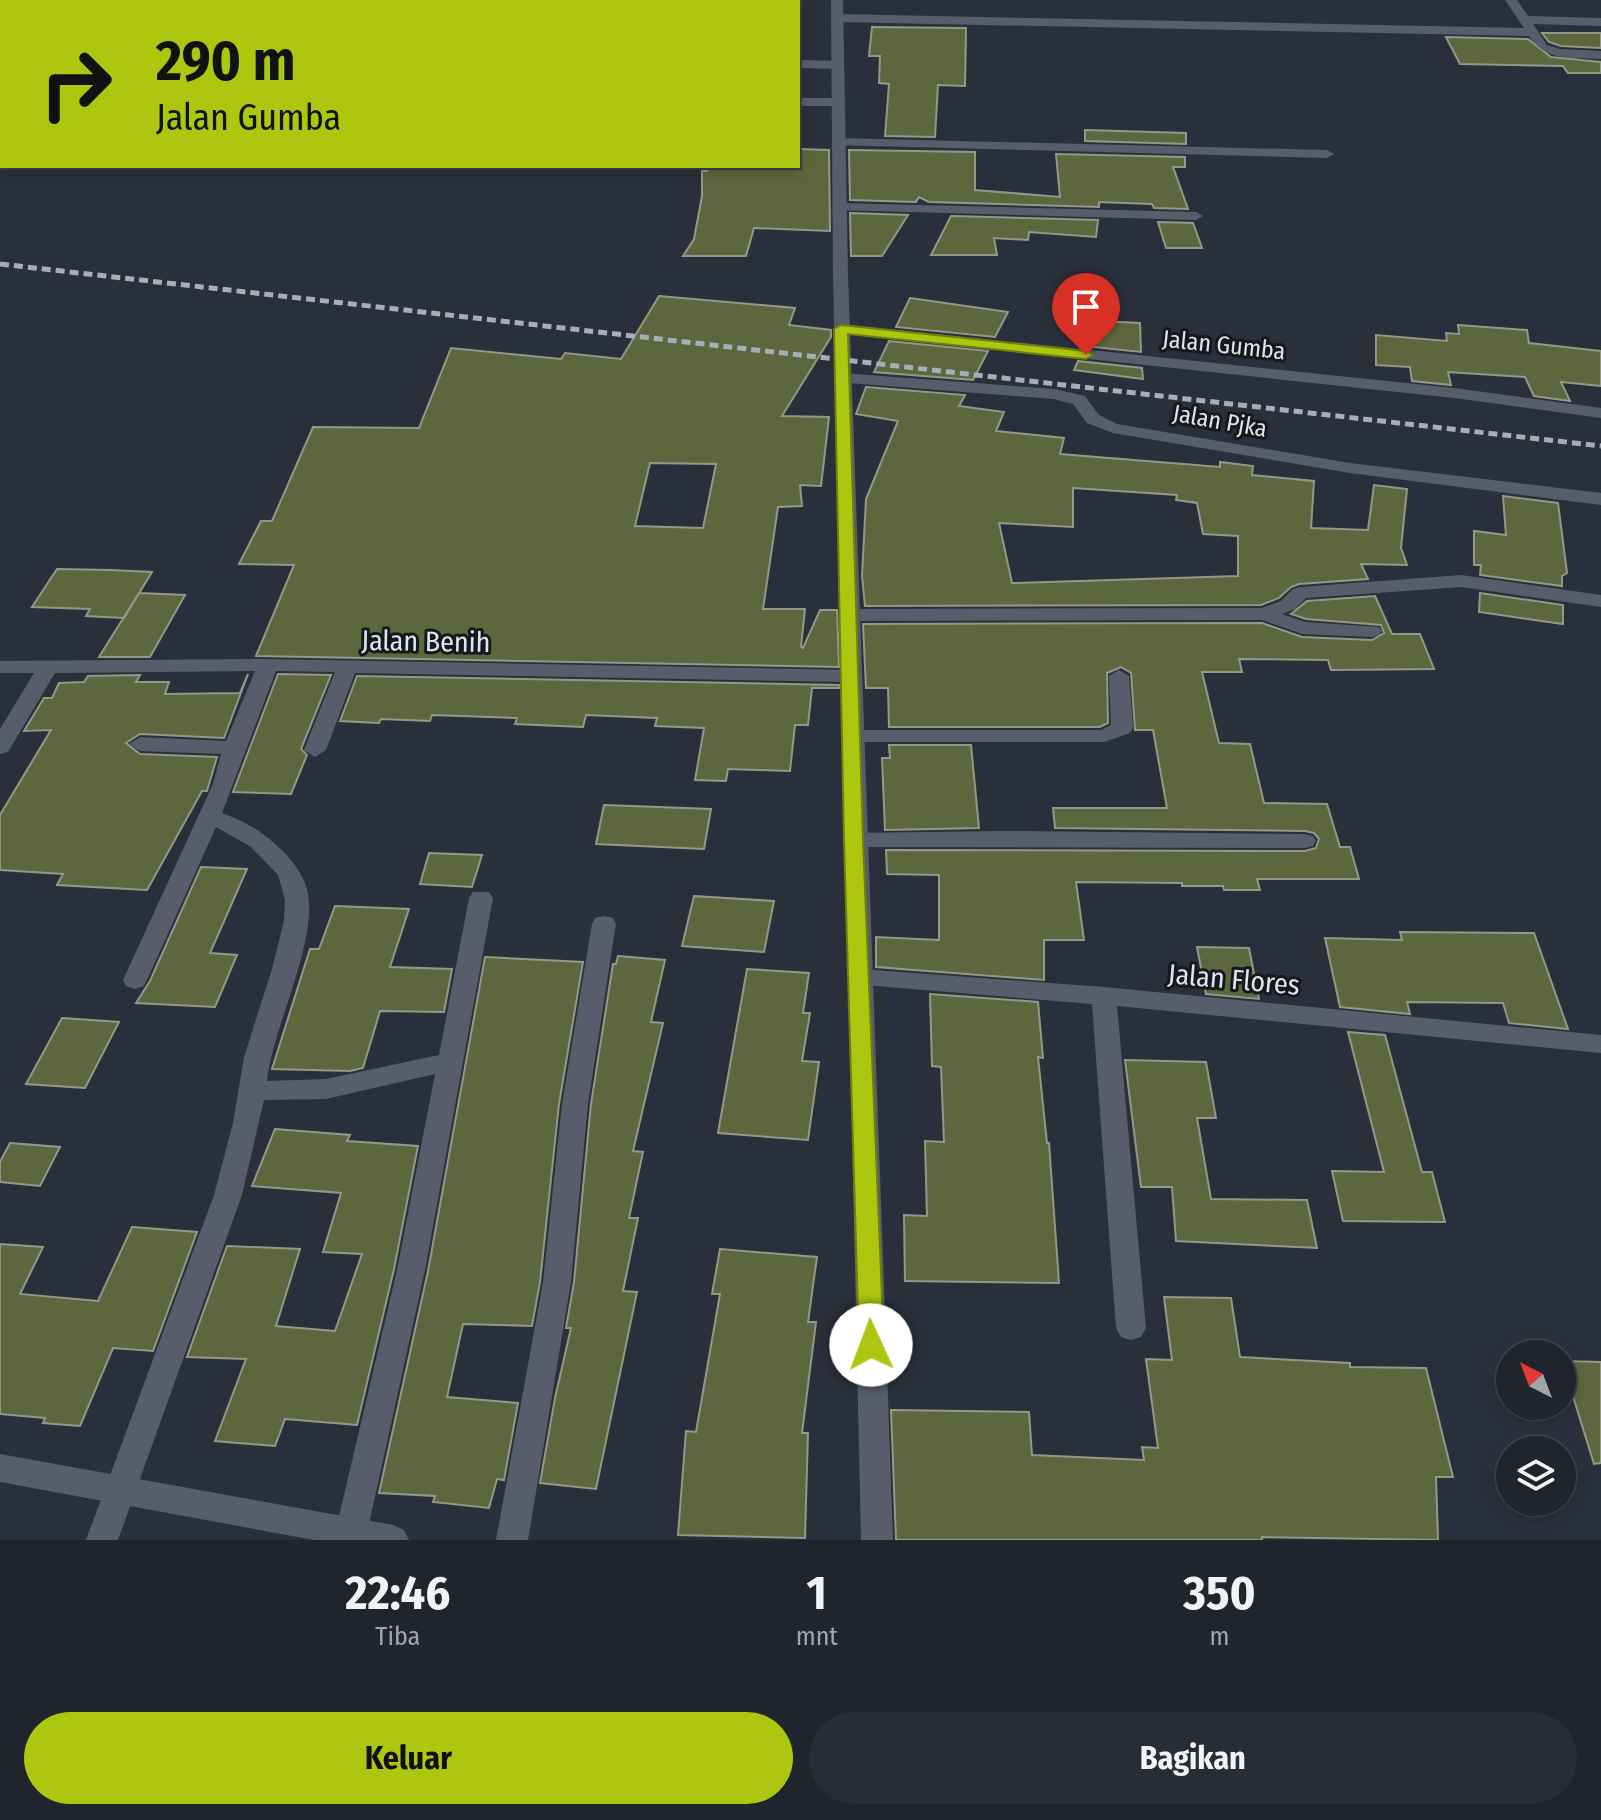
<!DOCTYPE html>
<html lang="id">
<head>
<meta charset="utf-8">
<style>
  body { margin:0; font-family:"Fira Sans Condensed",sans-serif; background:#282c34; color:#f1f3f6; height:100vh; display:flex; flex-direction:column; font-size:30px; white-space:nowrap }
  * { box-sizing:border-box; margin:0 }
  p { font-size:26px; color:#a2a4a9 }
  .icon { flex:none; width:44px; height:44px; fill:none; stroke:currentColor; stroke-width:2; stroke-linecap:round; stroke-linejoin:round }
  .map { position:relative; height:1540px; overflow:hidden }
  .side { display:flex; flex-direction:column; background:#20242c; flex:1 }
  .side>* { flex:none }
  .banner { position:absolute; left:0px; top:0px; width:800px; height:168px; box-shadow:0 4px 12px #0003,0 0 0 2px #3d4148; background:#adc60f; color:#111; overflow:hidden }
  .needle { width:52px; rotate:318deg }
  .controls { position:absolute; left:1496px; top:1340px; display:grid; gap:16px }
  .controls a { display:grid; place-items:center; width:80px; height:80px; border-radius:50%; background:#20242c; box-shadow:0 4px 12px #0003,0 0 0 2px #3d4148; font-size:40px }
  .pin { position:absolute; display:grid; place-items:center; width:68px; height:68px; color:#fff; margin:-82px -34px; border-radius:50% 50% 50% 0; rotate:-45deg; box-shadow:0 0 8px #0007 }
  .pin .icon { rotate:45deg }
  .me { position:absolute; width:88px; margin:-44px; rotate:358deg; stroke-linejoin:round; filter:drop-shadow(0 0 6px #0008) }
  .turn { display:flex; align-items:center; gap:28px; height:168px; padding:0 24px; font-size:36px }
  .turn .icon { width:104px; height:104px; stroke-width:2.5 }
  .turn b { display:block; font-size:56px; line-height:68px }
  .eta { display:flex; justify-content:space-evenly; align-items:center; height:136px; text-align:center }
  .eta b { font-size:48px; font-weight:700; line-height:56px }
  .button { display:flex; gap:16px; margin-top:auto; padding:16px 24px }
  .button a { flex:1; height:92px; border-radius:48px; background:#adc60f; color:#111; font-size:32px; font-weight:700; line-height:92px; text-align:center }
  .button a+a { background:#282c34; color:#f1f3f6 }
  .map>svg:first-child { display:block }
  .building { fill:#5d663c; stroke:#949889; stroke-width:2; fill-rule:evenodd }
  .lines { fill:none; stroke-linecap:round; stroke-linejoin:round }
  .minor { fill:#575d6a; fill-rule:evenodd }
  .tertiary { fill:#575d6a; fill-rule:evenodd }
  .rail { stroke:#a8adb6; stroke-width:5; stroke-dasharray:9 5; stroke-linecap:butt }
  .route { fill:#adc60f; stroke:#70810a; stroke-width:2 }
  .labels { text-anchor:middle; stroke-width:6; stroke-linejoin:round; paint-order:stroke }
  .far-street-label { font-size:24px; fill:#e0e4ec; stroke:#15181d }
  .street-label { font-size:28px; fill:#e0e4ec; stroke:#15181d }
</style>
</head>
<body>
<div class="map">
<svg width="1601" height="1540" viewBox="0 0 1601 1540">
  <rect width="100%" height="100%" fill="#2a303b"/>
  <!-- building -->
  <path class="building" d="M872 27 966 28 965 86 938 85 935 137 885 136 889 84 879 83 880 56H869Z
    M1542 33H1601V48L1561 46 1549 42Z
    M1446 37 1528 39 1551 57 1601 62V73H1568L1563 66 1460 64Z
    M1085 130 1186 133V144L1085 141Z
    M798 149 829 150 830 231 754 228 746 256H683L694 239 702 196V171H707L708 166H798Z
    M849 150 975 152V190L1060 197 1056 154 1185 157V167H1173L1188 209 1154 208 1152 204 1099 202V207L929 202 919 197 916 202 850 200Z
    M850 213 908 215 882 256H851Z
    M951 216 1098 220 1096 237 1029 232 1028 240 994 238 997 255H931Z
    M1158 222 1193 223 1202 248H1166Z
    M659 296 795 308 789 325 831 330V337L782 416 829 417 821 486 800 485 802 506 778 507 763 609H805L801 647 803 648 820 610H837L839 667 256 656 294 565 239 564 261 521H272L313 427 419 428 451 348 561 359 565 353 621 359ZM650 463 716 464 703 528 635 526Z
    M910 298 1008 312 995 337 896 327Z
    M1098 321 1140 323 1141 352 1084 346 1093 323Z
    M1458 325 1527 330 1529 343 1601 351V386L1561 382 1570 401 1534 396 1525 377 1448 372 1451 385 1412 381 1410 367 1376 365V335L1447 341 1446 333 1459 334Z
    M889 341 988 351 973 380 874 372Z
    M1078 361 1142 368 1143 379 1074 370Z
    M866 387 965 395 959 406 1004 412 996 431 1064 438 1060 454 1220 467V462L1253 466 1252 475 1314 481 1311 528 1368 530 1374 485 1407 489 1401 548 1407 565 1361 564 1368 579 1299 584 1291 587 1279 598 1261 605 865 606 862 576 866 499 898 421 856 414ZM1073 488 1177 495 1176 500 1197 503 1203 534 1238 536V576L1012 583 999 523 1073 527Z
    M1503 496 1558 503 1567 573 1562 576V586L1480 575 1481 565H1474V531L1506 535Z
    M57 569 110 570 152 572 124 618 86 616 90 609 32 607Z
    M139 593 185 595 150 657H99Z
    M1480 593 1563 605V624L1479 612Z
    M1375 596 1392 634H1420L1434 669 1331 670 1328 660 1239 659 1242 672H1202L1219 743 1250 744 1264 803 1327 804 1340 847H1350L1359 879H1257L1260 890H1224L1223 886H1182V883L1076 882 1084 940H1044V980L876 967V937L939 940V875L887 874 886 850 1305 851 1316 848 1319 839 1314 833 1305 831 1055 828 1053 808H1167L1153 730H1135L1131 673 1121 667 1107 673 1108 723 1100 727H889L888 688H866L863 624 1262 623 1302 637 1372 640 1384 633 1381 625 1306 619 1291 614 1307 601Z
    M248 674 224 738 140 734 126 743 140 754 217 757 207 791H202L147 890 57 885 63 874 0 870V815L51 730 24 731 44 698H52L59 683 84 682 88 676 140 675 136 682H169L165 694 240 693Z
    M278 674 331 675 301 749 307 755 291 794 233 792Z
    M357 676 839 685V688H812L808 725H795L790 771 728 769 726 781 695 780 704 728 655 726 657 718 586 715 583 727 515 724 517 718 432 715 430 721 381 719 379 723 340 721Z
    M889 745H971L979 828 885 830 882 758H890Z
    M604 805 711 809 704 849 596 844Z
    M429 853 482 855 472 887 420 884Z
    M201 867 247 869 210 953 237 955 215 1007 136 1003 150 981Z
    M694 896 774 901 764 952 682 946Z
    M335 906 409 909 390 967 452 969 444 1012 380 1011 363 1068 350 1071 272 1069 310 949H319Z
    M1400 932 1534 933 1568 1029 1509 1023 1503 1003 1407 1002 1410 1014 1340 1007 1325 938 1402 940Z
    M1197 947 1249 948 1259 999 1206 994Z
    M618 956 665 960 651 1022 663 1023 633 1151 643 1152 629 1218H638L623 1291 637 1292 596 1489 540 1483 555 1398 571 1328H566L574 1282 591 1104 613 964H616Z
    M485 957 583 962 559 1104 540 1282 532 1326 463 1324 447 1397 518 1403 504 1480 497 1479 489 1508 433 1502 435 1496 379 1493 428 1271Z
    M747 969 809 973 803 1013H810L802 1061 819 1062 808 1140 718 1133Z
    M930 994 1038 1002 1043 1058 1038 1057 1047 1143H1049L1059 1283 905 1281 904 1215 927 1216 925 1141 944 1142 941 1067 932 1066Z
    M62 1018 119 1022 85 1088 26 1084Z
    M1348 1032 1385 1035 1422 1172H1432L1445 1222 1343 1221 1332 1171 1384 1172Z
    M1125 1060 1206 1062 1216 1118H1197L1211 1199 1307 1200 1317 1248 1176 1241 1172 1187H1141Z
    M275 1129 350 1135 347 1141 418 1146 394 1269 357 1425 285 1419 275 1446 215 1441 246 1359 187 1357 227 1246 300 1249 276 1326 335 1331 362 1254 323 1252 341 1193 252 1186Z
    M10 1143 60 1147 40 1186 0 1182V1162Z
    M132 1227 197 1232 153 1351 113 1348 80 1426 43 1423 45 1418 0 1414V1244L43 1247 20 1294 98 1301Z
    M720 1249 817 1257 808 1322H816L802 1433H808L805 1538 678 1535 686 1431 696 1432 720 1294H712Z
    M1164 1297 1231 1298 1240 1357 1350 1363V1367L1426 1368 1453 1477H1436L1438 1540 1262 1537V1540H896L891 1410 1029 1412 1032 1455 1144 1460 1142 1447 1158 1448 1146 1359 1172 1360Z
    M1562 1361 1601 1362V1463L1594 1464Z"/>
  <g class="lines">
    <!-- minor -->
    <path class="minor" d="M1505 0H1517L1528 16 1601 18V26L1533 24 1547 45 1560 49 1601 51V59C1571 57 1546 62 1529 36L837 22 831 18 837 14 1524 28Z
      M798 60 837 61 843 65 837 69 798 68Z
      M798 98H839L846 102 839 106H798Z
      M838 138 1327 150 1334 154 1327 158 833 145V139Z
      M839 203 1196 212 1203 216 1196 220 834 210V204Z
      M841 324 1454 388 1601 408V418L1454 398 835 332V326Z
      M842 373 1054 389 1085 396 1099 415 1117 424 1350 463 1601 493V505L1350 473 1113 433 1087 423 1073 404 1054 399 836 382 834 378 836 374Z
      M1461 575 1601 595V607L1461 587 1306 598 1295 609 1282 614 1305 622 1379 627 1382 631 1379 635 1372 637 1302 634 1262 620 848 621 838 615 848 609 1262 608 1281 601 1293 589 1300 587Z
      M268 659 851 670 861 676 851 682 355 673 326 750 315 757 304 750 335 672 276 671 222 813C242 820 260 830 275 844 287 854 299 868 305 883 324 931 272 1027 267 1081L326 1079 439 1055 469 898 473 892H489L493 898 425 1270 367 1533 364 1540H338L335 1533 397 1270 435 1074 326 1099 264 1100 242 1195 118 1540H86L214 1195 233 1123 244 1057 272 969 284 921 285 900 278 875 251 847 216 827 147 980 144 986 135 989 126 986 123 980 213 784 221 754 140 751 129 744 140 737 226 741 255 671 55 673 8 752 0 754V729L34 673H0V661Z
      M1119 670 1129 676 1133 728 1130 733 1104 742H853L842 736 853 730H1101L1111 725 1109 676Z
      M1006 831 1305 834 1313 836 1316 841 1313 846 1305 848 853 847 845 845 842 840 845 835 853 833Z
      M604 916 613 918 616 924 588 1104 571 1282 528 1540H496L543 1282 562 1104 592 924 595 918Z
      M861 969 1104 987 1601 1035V1053L1117 1006 1146 1328 1141 1337 1131 1340 1121 1337 1116 1328 1092 1004 852 984 849 978 852 972Z"/>
    <!-- tertiary -->
    <path class="tertiary" d="M831 0H843L848 276 893 1540H861L833 276Z
      M0 1454 393 1525 404 1530 409 1540H314L0 1482Z"/>
    <!-- rail -->
    <path class="rail" d="M0 264 1601 446"/>
  </g>
  <!-- route -->
  <path class="route" d="M841 325 1086 351 1093 355 1086 359 848 334 863 840 884 1345 880 1353 871 1356 863 1353 859 1345 844 840 834 329Z"/>
  <g class="labels">
    <!-- far-street labels -->
    <g class="far-street-label">
      <text transform="translate(1224 345) rotate(6)" y="8">Jalan Gumba</text>
      <text transform="translate(1220 421) rotate(10)" y="8">Jalan Pjka</text>
    </g>
    <!-- street labels -->
    <g class="street-label">
      <text transform="translate(426 641) rotate(1)" y="10">Jalan Benih</text>
      <text transform="translate(1234 979) rotate(5)" y="10">Jalan Flores</text>
    </g>
  </g>
</svg>
<div class="controls">
<a><svg class="needle" viewBox="-14 -14 28 28"><path d="M0-13l5 13h-10z" fill="#e53935"/><path d="M0 13l5-13h-10z" fill="#a2a4a9"/></svg></a>
<a><svg class="icon" aria-label="layers" viewBox="0 0 24 24"><path d="M12 4l9 5-9 5-9-5zM3 14l9 5 9-5"/></svg></a>
</div>
<div class="pin" style="left:1086px;top:355px;background:#d93025"><svg class="icon" aria-label="arrive" viewBox="0 0 24 24"><path d="M6 21V4h12l-3 4 3 4H6"/></svg></div>
<svg class="me" style="left:871px;top:1345px" viewBox="-20 -20 40 40"><circle r="19" fill="#fff"/><path d="M0-13L10 11 0 6-10 11z" fill="#adc60f"/></svg>
<div class="banner">
<div class="turn"><svg class="icon" aria-label="right" viewBox="0 0 24 24"><path d="M7 20v-9h11M14 6l5 5-5 5"/></svg><div><b>290 m</b>Jalan Gumba</div></div>
</div>
</div>
<section class="side">
<div class="eta">
<div><b>22:46</b><p>Tiba</p></div>
<div><b>1</b><p>mnt</p></div>
<div><b>350</b><p>m</p></div>
</div>
<div class="button"><a>Keluar</a><a>Bagikan</a></div>
</section>
</body>
</html>
